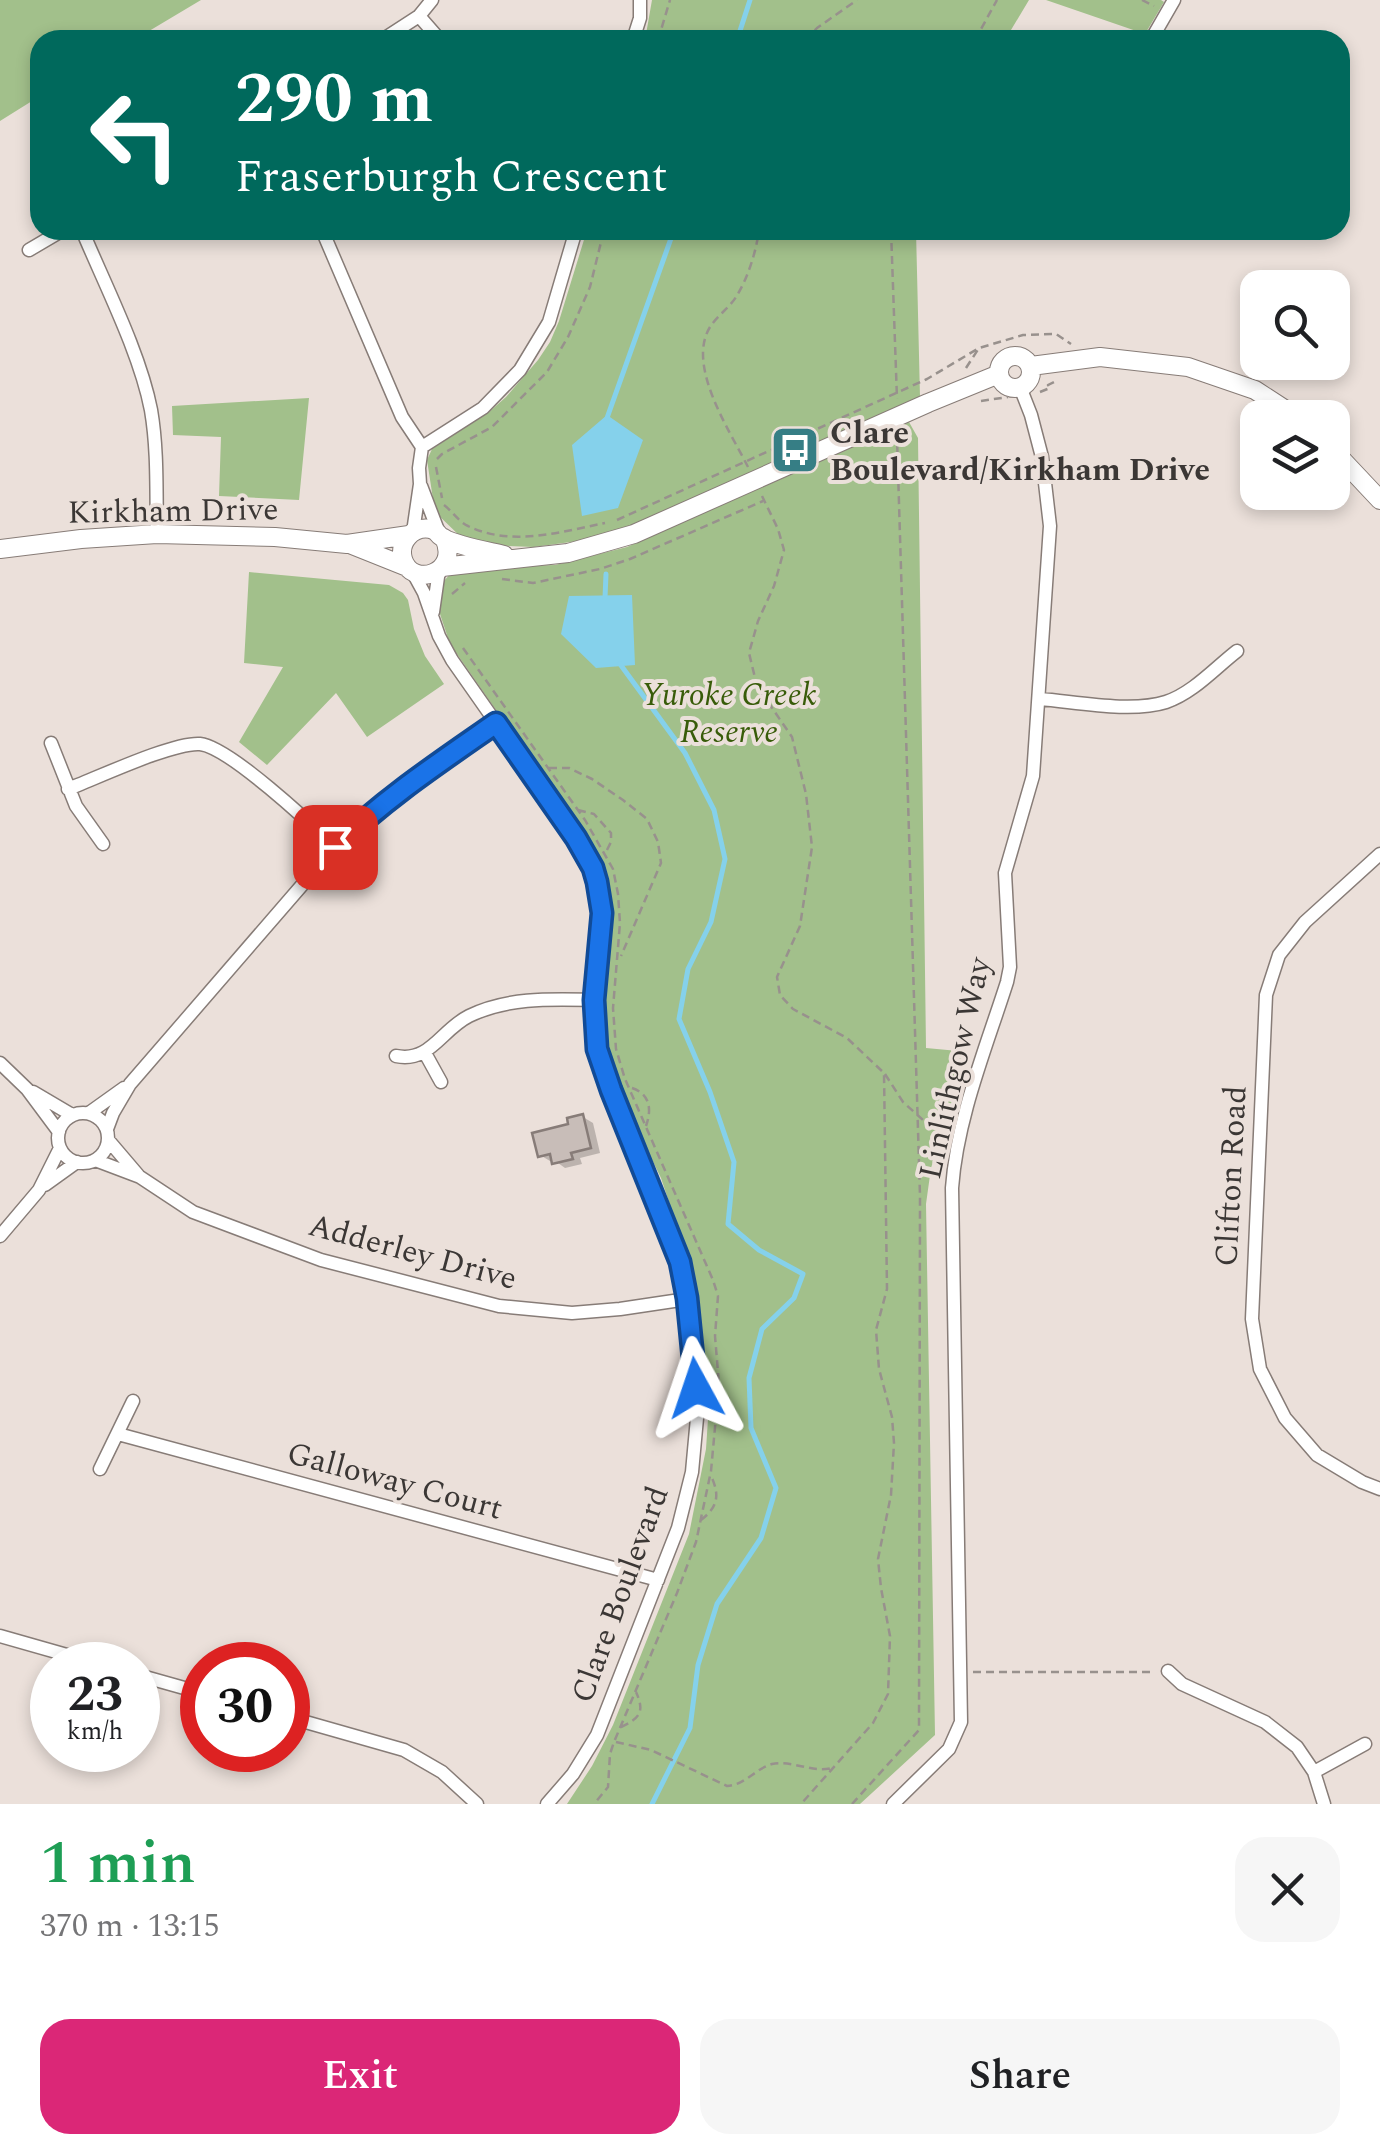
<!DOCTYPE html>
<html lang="en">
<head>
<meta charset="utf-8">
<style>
  body { margin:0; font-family:Spectral,serif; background:#f6f6f6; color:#202124; height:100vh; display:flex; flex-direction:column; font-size:38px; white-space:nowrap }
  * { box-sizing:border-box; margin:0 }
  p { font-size:32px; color:#757577 }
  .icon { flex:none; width:55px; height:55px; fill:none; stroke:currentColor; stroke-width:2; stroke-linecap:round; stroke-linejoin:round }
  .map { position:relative; height:1804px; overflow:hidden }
  .drawer { display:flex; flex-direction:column; background:#fff; flex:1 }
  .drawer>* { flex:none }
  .top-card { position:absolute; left:30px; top:30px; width:1320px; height:210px; border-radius:30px; box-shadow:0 5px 15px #0003; background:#00695c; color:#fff; overflow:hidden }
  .tools { position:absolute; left:1240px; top:270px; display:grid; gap:20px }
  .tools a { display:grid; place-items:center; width:110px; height:110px; border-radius:20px; background:#fff; box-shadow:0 5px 15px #0003; font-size:50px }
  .speed { position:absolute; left:30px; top:1642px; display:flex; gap:20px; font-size:50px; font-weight:700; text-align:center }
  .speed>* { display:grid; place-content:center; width:130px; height:130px; border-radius:50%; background:#fff; box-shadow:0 5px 15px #0003; line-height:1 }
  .speed small { font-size:25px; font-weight:400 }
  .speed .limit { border:15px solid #d22; background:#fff; color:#111 }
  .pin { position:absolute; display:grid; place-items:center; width:85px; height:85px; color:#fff; margin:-42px; border-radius:20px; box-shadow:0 5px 15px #0006 }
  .me { position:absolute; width:110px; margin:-55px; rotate:355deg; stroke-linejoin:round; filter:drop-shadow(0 0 8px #0008) }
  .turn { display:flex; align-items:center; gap:35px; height:210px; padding:0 40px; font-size:45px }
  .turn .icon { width:130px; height:130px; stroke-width:2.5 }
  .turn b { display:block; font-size:70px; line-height:85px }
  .round { display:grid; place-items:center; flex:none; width:105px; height:105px; border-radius:30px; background:#f6f6f6 }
  .summary { display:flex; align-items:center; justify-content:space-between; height:170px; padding:0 40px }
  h1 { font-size:60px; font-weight:600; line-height:75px; color:#1e9e55 }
  .cta { display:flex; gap:20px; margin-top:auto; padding:20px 40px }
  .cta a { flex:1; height:115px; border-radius:30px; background:#db2777; color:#fff; font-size:40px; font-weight:600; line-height:115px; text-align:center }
  .cta a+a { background:#f6f6f6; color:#202124 }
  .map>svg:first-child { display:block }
  .green { fill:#a2c08b }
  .water { fill:#85d1eb }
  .shadow { fill:#0003 }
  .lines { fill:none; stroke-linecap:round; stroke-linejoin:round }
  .stream { stroke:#85d1eb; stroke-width:5 }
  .building { fill:#c8bdb8; stroke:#877c78; stroke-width:2.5 }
  .minor-casing { stroke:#877c77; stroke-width:15 }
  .tertiary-casing { stroke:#877c77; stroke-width:20 }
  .path { stroke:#98918d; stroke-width:2.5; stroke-dasharray:8 5; stroke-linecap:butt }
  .minor { stroke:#fff; stroke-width:12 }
  .tertiary { stroke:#fff; stroke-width:18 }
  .route-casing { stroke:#114b97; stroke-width:25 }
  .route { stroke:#1a73e8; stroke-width:18 }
  .labels { text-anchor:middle; stroke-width:8; stroke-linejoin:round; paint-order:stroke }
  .poi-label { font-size:32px; font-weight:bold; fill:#3b3735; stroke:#ebe0da; text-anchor:start }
  .street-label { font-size:32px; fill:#3b3735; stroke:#ebe0da }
  .park-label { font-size:32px; font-style:italic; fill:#385c09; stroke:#ebe0da }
</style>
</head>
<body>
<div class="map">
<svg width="1380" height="1804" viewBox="0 0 1380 1804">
  <rect width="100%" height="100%" fill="#ebe0da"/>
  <!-- green -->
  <path class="green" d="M0 0H201L134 40H40V96L0 121Z
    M652 0H1029L1005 40H645Z
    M1046 0H1161L1164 2 1145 34Z
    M587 230H916L920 397 607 537 534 547 483 545 463 539 435 512 427 460 432 449 489 412 506 397 538 360 550 342 559 321Z
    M309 398 299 500 219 496 221 437 173 435 172 406Z
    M909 422 918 438 926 1048 969 1052 931 1168 926 1204 935 1735 860 1804H567L592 1766 613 1725 689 1534 706 1449 708 1419 706 1376 697 1292 681 1238 661 1178 628 1111 607 1053 601 1008 603 967 609 927V912L602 874 585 838 450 644 438 608 443 582 452 572 477 567 555 565 627 547Z
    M249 572 389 585 403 593 408 600 414 629 425 656 444 684 367 737 336 693 267 765 239 742 283 667 244 663Z"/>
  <!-- water -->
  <path class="water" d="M607 415 643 440 618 508 582 516 572 445Z
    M632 595 635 665 596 668 561 634 569 596Z"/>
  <!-- shadow -->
  <path class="shadow" d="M583 1117 593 1123 600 1153 580 1158 582 1164 565 1168 554 1160 550 1161 540 1155Z"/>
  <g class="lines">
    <!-- stream -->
    <path class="stream" d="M737 40 750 0
      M607 418 674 230
      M605 598 606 574
      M620 664 685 753 714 810 725 859 711 922 688 969 679 1019 710 1092 734 1162 728 1224 759 1250 803 1274 794 1298 762 1329 749 1378 751 1428 776 1488 761 1538 717 1604 698 1665 690 1728 652 1804"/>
  </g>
  <!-- building -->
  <path class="building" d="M583 1114 591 1148 571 1153 573 1159 552 1164 550 1154 538 1157 532 1133 568 1124 567 1118Z"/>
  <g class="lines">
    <!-- minor casing -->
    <g class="minor-casing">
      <path id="minor" d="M419 16 440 40
        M382 40 419 16 432 0
        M633 40 640 18V0
        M1151 40 1174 0
        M82 230C105 285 140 353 151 410 158 451 156 493 157 534
        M322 230 402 417 422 447
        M29 250 63 230
        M421 486 439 533
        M413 532 420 484 419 468 422 447 483 408 520 370 549 322 576 230
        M412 571 424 593 439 636 452 660 576 837 593 868 601 900V939L596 965 594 1000 597 1049 611 1090 680 1261 687 1299 697 1418 692 1472 678 1528 597 1735 573 1774 547 1804
        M433 612 439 570
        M1040 699C1077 702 1131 713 1166 702 1193 693 1215 668 1237 651
        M51 743 76 806 103 844
        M68 789C97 778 173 742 200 744 229 747 311 824 335 847
        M1380 854 1305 922 1279 955 1266 995 1252 1319 1260 1369 1285 1418 1317 1455 1362 1482 1380 1489
        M425 1053 441 1082
        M396 1056C430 1063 441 1030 469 1016 508 997 551 999 594 1000
        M0 1063 27 1089 59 1132
        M33 1092 72 1115
        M58 1138a25 25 0 1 1 50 0a25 25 0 1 1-50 0Z
        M89 1113 124 1088
        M107 1129 113 1113 130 1084 335 847 374 810 400 790 496 723
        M109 1141 138 1175
        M95 1160 140 1177 193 1212 321 1260 499 1306 572 1313 620 1309 687 1299
        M45 1185 77 1162
        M0 1236 39 1190 60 1148
        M118 1434 658 1580
        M100 1469 133 1401
        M0 1636 102 1665
        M1168 1671 1182 1684 1265 1722 1297 1747 1314 1772 1324 1804
        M138 1675 202 1693
        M288 1717 404 1750 442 1772 477 1804
        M1314 1772 1365 1744
        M893 1804 949 1749 961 1722 952 1188C957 1118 986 1048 1007 982L1010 967 1005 873 1033 776 1050 526 1042 457 1031 415 1020 387"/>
    </g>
    <!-- tertiary casing -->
    <g class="tertiary-casing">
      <path id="tertiary" d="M999 372a16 16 0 1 1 32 0a16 16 0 1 1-32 0Z
        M1031 366 1100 357 1188 367 1255 390 1298 418
        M1332 449 1380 500
        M444 538C461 573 412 589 403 559 398 542 413 526 430 529 440 532 434 532 443 538 458 546 487 551 504 555
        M352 545 407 567
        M0 549 81 539 157 534 275 537 347 544 409 535
        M442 567 568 553 634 534 928 403 999 374"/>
    </g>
    <!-- path -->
    <path class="path" d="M1142 0 1154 6
      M658 40 670 0
      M806 40 817 28 857 0
      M975 40 997 0
      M891 230 897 399
      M966 368 979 348
      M1040 392 1050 388 1048 385 1056 381
      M981 401 1008 397
      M437 459 442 454 492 427 547 372 568 337 590 287 604 230
      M436 467 442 498
      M748 467C730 431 686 366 710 327 717 316 729 308 736 297 748 278 756 252 759 230
      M762 496 778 529 784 550 774 586 758 621 749 653 757 686 792 737 806 794 812 847 800 926 777 977 780 995 793 1009 847 1038 884 1073 887 1289 876 1330 879 1369 892 1417 894 1443 891 1495 878 1559 881 1588 890 1636 888 1694 873 1723 801 1804
      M444 505C452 511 459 522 468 526 511 547 561 532 605 523
      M617 520 927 379 979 348 1023 335 1056 334 1071 344
      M502 579 533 583 600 569 630 559 763 501
      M452 594 465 583
      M463 648 585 820 613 869 618 894 620 923 613 1008 616 1049 625 1079 713 1280 718 1296 715 1336 719 1384 711 1471 696 1542 677 1593 614 1742 610 1754 608 1787 594 1804
      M549 768H569L592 779 623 800 647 819 658 842 661 863 621 956
      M578 810 594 814 611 833V842L606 852
      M885 1074 903 1102 923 1120 947 1116 950 1108
      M632 1088C650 1094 652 1109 646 1126
      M701 1520C718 1507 720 1495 711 1476
      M973 1672H1155
      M621 1727C640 1718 645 1712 636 1692
      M616 1742 651 1750 727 1786C745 1785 755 1769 772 1764 792 1760 812 1773 832 1768
      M852 1804 919 1730 920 1196 897 437"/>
    <!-- minor -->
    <use href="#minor" class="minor"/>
    <!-- tertiary -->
    <use href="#tertiary" class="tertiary"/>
  </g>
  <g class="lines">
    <!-- route casing -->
    <g class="route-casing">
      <path id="route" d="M335 847C384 799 440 762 496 723L576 838 593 868 597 882 602 913 594 1000 597 1049 611 1090 680 1262 687 1298 696 1388"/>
    </g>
    <!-- route -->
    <use href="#route" class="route"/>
  </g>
  <!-- icons -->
  <defs>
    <g id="bus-square" transform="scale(2.5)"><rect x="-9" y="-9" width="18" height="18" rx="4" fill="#367e85" stroke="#ebe0da"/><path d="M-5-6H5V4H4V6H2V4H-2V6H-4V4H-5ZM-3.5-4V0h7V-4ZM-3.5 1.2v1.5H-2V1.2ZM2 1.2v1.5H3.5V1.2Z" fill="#fff"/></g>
  </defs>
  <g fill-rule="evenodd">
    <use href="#bus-square" x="795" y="450"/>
  </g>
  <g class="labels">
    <!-- poi labels -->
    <g class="poi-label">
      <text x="830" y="443">Clare<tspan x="830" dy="37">Boulevard/Kirkham Drive</tspan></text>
    </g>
    <!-- street labels -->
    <g class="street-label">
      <text transform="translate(173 510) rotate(-1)" y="11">Kirkham Drive</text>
      <text transform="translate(954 1068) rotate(-77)" y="11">Linlithgow Way</text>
      <text transform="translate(1230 1176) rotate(-87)" y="11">Clifton Road</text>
      <text transform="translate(413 1251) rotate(15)" y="11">Adderley Drive</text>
      <text transform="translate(395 1480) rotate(15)" y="11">Galloway Court</text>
      <text transform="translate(619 1594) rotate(-70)" y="11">Clare Boulevard</text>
    </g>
    <!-- park labels -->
    <g class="park-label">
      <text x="729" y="705">Yuroke Creek<tspan x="729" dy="37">Reserve</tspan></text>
    </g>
  </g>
</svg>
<div class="tools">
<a><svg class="icon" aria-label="search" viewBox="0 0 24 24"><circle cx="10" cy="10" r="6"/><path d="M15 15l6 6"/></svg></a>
<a><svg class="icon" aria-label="layers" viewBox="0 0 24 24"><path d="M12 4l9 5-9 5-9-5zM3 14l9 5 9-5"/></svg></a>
</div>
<div class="speed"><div>23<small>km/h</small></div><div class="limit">30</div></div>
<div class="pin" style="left:335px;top:847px;background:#d93025"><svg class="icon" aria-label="arrive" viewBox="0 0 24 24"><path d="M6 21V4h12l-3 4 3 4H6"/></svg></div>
<svg class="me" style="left:696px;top:1388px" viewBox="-20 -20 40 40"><path d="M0-17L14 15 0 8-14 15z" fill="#1a73e8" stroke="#fff" stroke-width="4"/></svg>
<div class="top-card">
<div class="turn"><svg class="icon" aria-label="left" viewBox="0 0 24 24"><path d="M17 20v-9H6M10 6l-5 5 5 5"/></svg><div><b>290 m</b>Fraserburgh Crescent</div></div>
</div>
</div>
<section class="drawer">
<div class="summary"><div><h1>1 min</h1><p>370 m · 13:15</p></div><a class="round"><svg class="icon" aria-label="close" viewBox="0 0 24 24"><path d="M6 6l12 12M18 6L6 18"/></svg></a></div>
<div class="cta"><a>Exit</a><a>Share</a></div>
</section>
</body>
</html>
